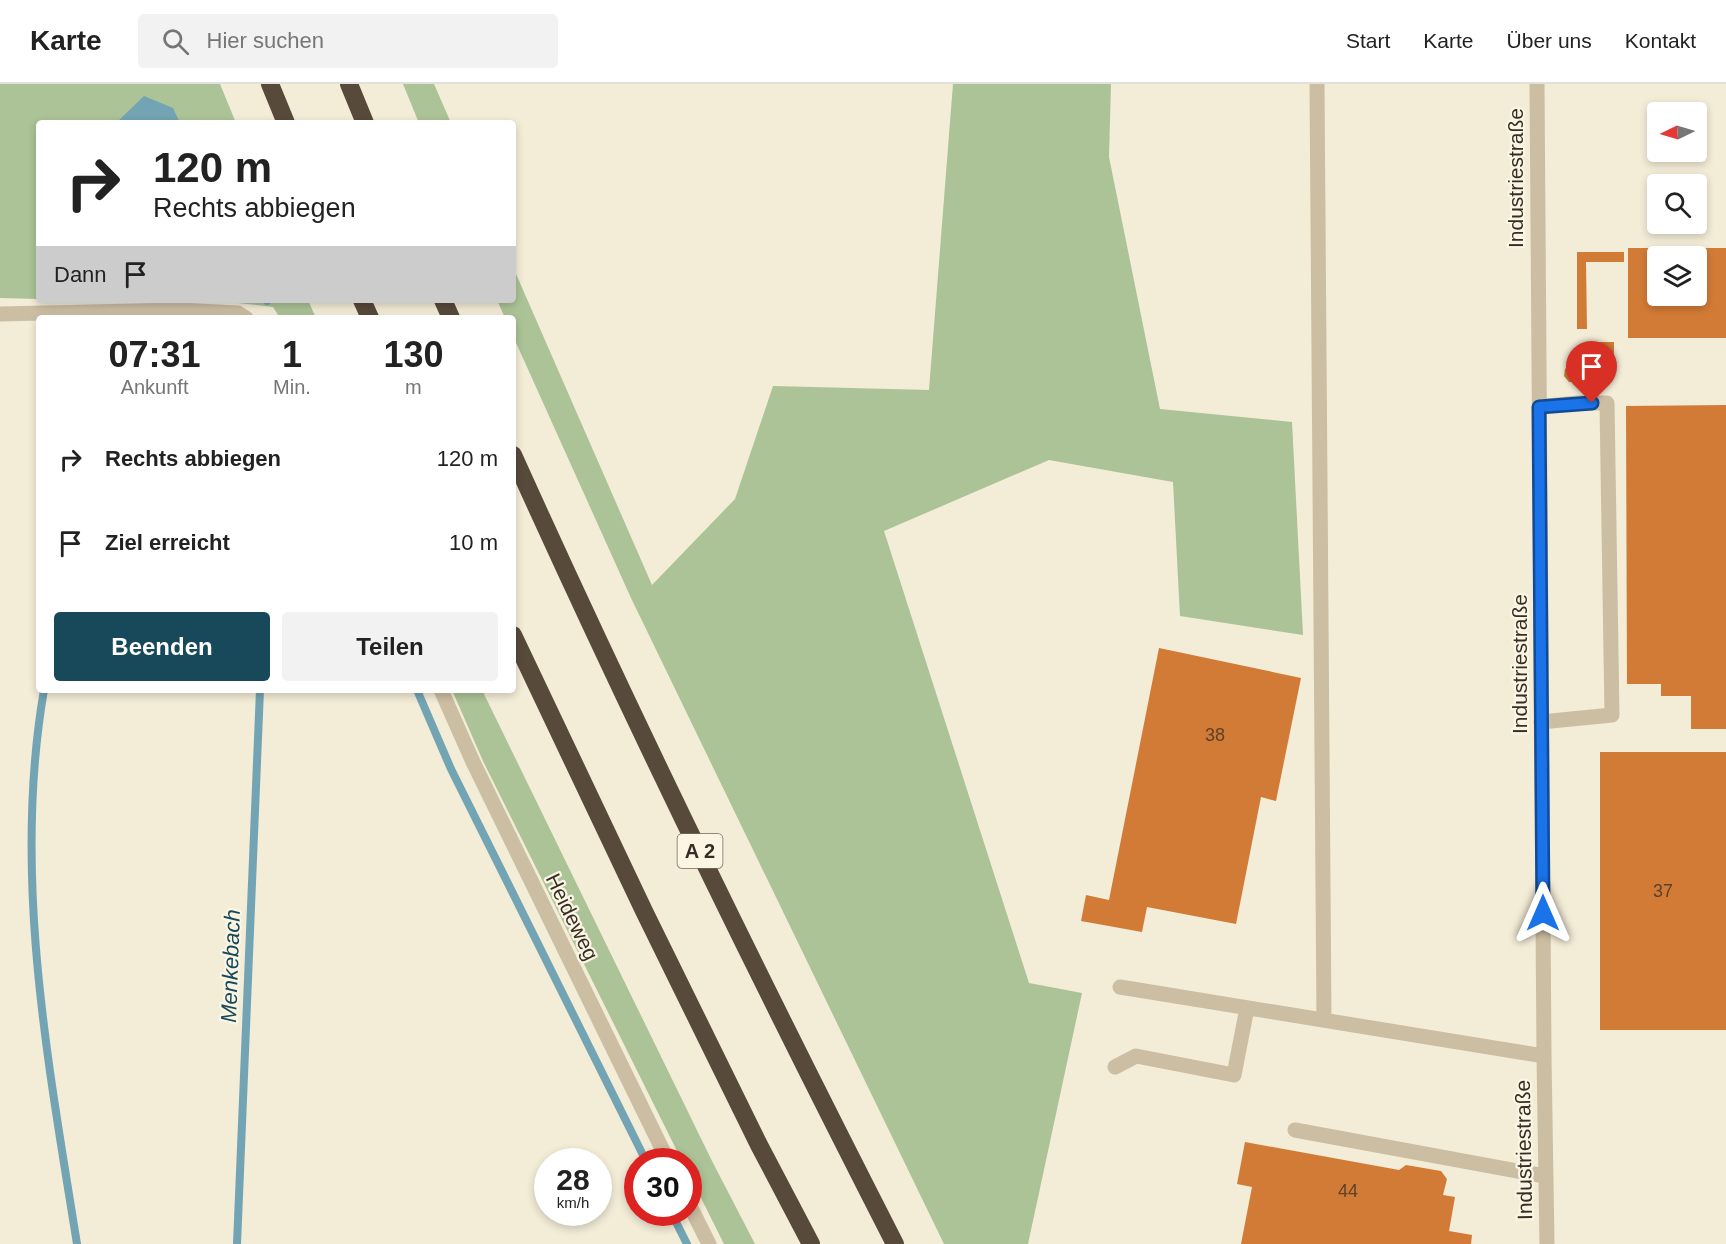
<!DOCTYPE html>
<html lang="de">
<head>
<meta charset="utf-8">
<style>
  body { margin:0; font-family:Helvetica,sans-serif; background:#f2f2f2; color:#222; height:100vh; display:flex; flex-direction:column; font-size:22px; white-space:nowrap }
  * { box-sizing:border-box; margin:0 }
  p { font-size:20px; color:#767676 }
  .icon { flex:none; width:33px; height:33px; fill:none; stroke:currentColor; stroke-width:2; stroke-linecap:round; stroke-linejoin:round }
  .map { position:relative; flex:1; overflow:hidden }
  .panel { position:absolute; left:36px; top:231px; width:480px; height:378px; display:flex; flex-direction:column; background:#fff; border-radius:6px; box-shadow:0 3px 9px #0003 }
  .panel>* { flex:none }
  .banner { position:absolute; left:36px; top:36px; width:480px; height:183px; border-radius:6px; box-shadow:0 3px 9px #0003; background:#fff; color:#222; overflow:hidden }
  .needle { width:39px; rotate:265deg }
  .tools { position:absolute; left:1647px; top:18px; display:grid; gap:12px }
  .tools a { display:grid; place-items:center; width:60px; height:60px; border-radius:6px; background:#fff; box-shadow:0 3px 9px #0003; font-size:30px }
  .speed { position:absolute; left:534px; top:1064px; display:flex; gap:12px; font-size:30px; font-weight:700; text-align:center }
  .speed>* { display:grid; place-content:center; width:78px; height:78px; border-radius:50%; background:#fff; box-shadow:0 3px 9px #0003; line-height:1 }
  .speed small { font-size:15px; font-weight:400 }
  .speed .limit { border:9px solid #d22; background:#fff; color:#111 }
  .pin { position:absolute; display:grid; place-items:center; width:51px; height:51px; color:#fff; margin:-62px -26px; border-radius:50% 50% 50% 0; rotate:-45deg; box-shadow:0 0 6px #0007 }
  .pin .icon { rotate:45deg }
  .me { position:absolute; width:66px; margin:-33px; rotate:0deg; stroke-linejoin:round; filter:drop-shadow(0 0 4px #0008) }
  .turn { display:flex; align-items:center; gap:21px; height:126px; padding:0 18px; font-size:27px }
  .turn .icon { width:78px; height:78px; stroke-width:2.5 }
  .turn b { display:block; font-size:42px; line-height:51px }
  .then { display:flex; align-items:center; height:57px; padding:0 18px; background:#0003; gap:12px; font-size:22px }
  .eta { display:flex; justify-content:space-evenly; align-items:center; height:102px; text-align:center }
  .eta b { font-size:36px; font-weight:700; line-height:42px }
  .cta { display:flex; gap:12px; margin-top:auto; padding:12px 18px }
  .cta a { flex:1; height:69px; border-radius:6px; background:#17495b; color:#fff; font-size:24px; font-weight:700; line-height:69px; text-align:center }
  .cta a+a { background:#f2f2f2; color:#222 }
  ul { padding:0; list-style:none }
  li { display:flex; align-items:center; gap:18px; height:84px; padding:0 18px }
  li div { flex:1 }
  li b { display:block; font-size:22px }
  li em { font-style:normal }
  header { display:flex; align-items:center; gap:36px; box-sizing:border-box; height:84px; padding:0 30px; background:#fff; border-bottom:2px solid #e0e0e0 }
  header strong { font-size:28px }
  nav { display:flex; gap:33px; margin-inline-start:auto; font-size:21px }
  .search { width:420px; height:54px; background:#f2f2f2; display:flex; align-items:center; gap:15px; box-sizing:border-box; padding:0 21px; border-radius:6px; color:#767676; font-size:22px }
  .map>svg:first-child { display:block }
  .green { fill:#abc396 }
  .water { fill:#73a4b3 }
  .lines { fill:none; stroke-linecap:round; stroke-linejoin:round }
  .stream { stroke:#73a4b3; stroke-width:8 }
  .building { fill:#d27b36; fill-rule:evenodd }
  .minor { stroke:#ccbea2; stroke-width:15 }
  .highway { stroke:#584a3b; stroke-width:18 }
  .route-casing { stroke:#114b97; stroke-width:15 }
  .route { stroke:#1a73e8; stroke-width:10 }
  .labels { text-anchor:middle; stroke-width:4.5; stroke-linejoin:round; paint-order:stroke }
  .number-label { font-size:18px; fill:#5d4129 }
  .shield { fill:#fbf5e3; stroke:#716a5e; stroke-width:1.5 }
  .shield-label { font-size:20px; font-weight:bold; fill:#362e25 }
  .street-label { font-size:21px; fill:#362e25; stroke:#fbf5e3 }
  .water-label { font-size:22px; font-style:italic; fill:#17495b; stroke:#fbf5e3 }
</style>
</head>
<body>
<header>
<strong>Karte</strong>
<div class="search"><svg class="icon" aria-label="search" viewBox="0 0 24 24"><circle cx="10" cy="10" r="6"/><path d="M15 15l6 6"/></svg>Hier suchen</div>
<nav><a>Start</a><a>Karte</a><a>Über uns</a><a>Kontakt</a></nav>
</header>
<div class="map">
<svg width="1726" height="1160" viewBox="0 0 1726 1160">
  <rect width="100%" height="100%" fill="#f3ecd7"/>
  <!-- green -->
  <path class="green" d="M0 0H220L236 39H39V215L0 214Z
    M403 0H434L451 39H419Z
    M953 0H1111L1109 73 1160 325 1292 338 1303 551 1180 532 1173 398 1049 376 884 447 1029 899 1082 909 1028 1160H944L631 514 513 252V234H505L497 216H513V183L652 501 735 415 773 302 929 306Z
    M109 216H308L316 234H280L273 223 238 219Z
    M452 606H482L712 1077 755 1160H724L689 1090 688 1077H682L483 677Z"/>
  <!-- water -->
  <path class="water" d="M144 12 173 24 180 39H116Z"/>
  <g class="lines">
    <!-- stream -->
    <path class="stream" d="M267 217V216
      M44 606C12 790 48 978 77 1160
      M417 606 451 685 646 1077
      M671 1128 687 1160
      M237 1160 260 606"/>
  </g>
  <!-- building -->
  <path class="building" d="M1628 164H1726V254H1628ZM1658 172H1696V212H1658Z
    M1577 168H1624V178H1586L1587 245H1577Z
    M1586 258H1614V288H1593L1594 292 1588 297 1569 298 1564 292 1565 285 1570 280H1578L1577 276H1586Z
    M1726 321V645H1691V612H1661V600H1627L1626 322Z
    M1159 564 1301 594 1276 717 1261 713 1236 840 1147 823 1142 848 1081 837 1086 811 1109 816Z
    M1600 668H1726V946H1600Z
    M1245 1058 1399 1086 1406 1081 1441 1087 1447 1095 1443 1111 1455 1113 1449 1147 1472 1151 1471 1160H1241L1252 1103 1237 1100Z"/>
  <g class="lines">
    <!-- minor -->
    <path class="minor" d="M1317 0 1324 936
      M1537 0 1544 972 1547 1160
      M0 230 179 226 238 229 246 234
      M1539 323 1577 319H1607L1612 631 1541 638
      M441 606 473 678 668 1077
      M1120 903 1544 972
      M1115 983 1136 972 1234 991 1247 924
      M1295 1046 1545 1092
      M688 1118 709 1160"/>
    <!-- highway -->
    <path class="highway" d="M270 0 286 39
      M349 0 365 39
      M362 216 370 234
      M443 216 451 234
      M513 371C633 637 762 900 895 1160
      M513 551 644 827 759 1061 811 1160"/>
  </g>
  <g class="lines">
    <!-- route casing -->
    <g class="route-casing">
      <path id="route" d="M1543 829 1539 323 1592 319"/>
    </g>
    <!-- route -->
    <use href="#route" class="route"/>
  </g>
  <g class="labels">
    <!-- number labels -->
    <g class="number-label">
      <text x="1215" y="657">38</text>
      <text x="1663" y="813">37</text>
      <text x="1348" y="1113">44</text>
    </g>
    <!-- shield labels -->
    <rect class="shield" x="677.5" y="750" width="45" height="34" rx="4.5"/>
    <g class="shield-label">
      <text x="700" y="774">A 2</text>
    </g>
    <!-- street labels -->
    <g class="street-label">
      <text transform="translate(1516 94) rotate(-90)" y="7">Industriestraße</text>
      <text transform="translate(1520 580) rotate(-90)" y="7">Industriestraße</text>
      <text transform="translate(572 833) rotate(64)" y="7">Heideweg</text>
      <text transform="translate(1524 1066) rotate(-91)" y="7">Industriestraße</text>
    </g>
    <!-- water labels -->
    <g class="water-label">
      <text transform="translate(230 882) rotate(-88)" y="8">Menkebach</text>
    </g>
  </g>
</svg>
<div class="tools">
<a><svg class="needle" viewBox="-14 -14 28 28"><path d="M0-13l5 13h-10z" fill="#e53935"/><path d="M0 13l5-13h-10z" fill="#767676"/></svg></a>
<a><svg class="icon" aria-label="search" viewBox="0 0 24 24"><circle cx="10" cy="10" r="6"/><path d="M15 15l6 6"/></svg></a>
<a><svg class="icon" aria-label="layers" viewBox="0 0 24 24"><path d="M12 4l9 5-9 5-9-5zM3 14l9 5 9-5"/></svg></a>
</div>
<div class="speed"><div>28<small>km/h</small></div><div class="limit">30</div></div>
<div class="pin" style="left:1592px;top:319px;background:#d93025"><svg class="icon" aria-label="arrive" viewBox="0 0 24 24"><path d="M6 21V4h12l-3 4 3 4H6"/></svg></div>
<svg class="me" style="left:1543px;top:829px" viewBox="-20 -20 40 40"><path d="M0-17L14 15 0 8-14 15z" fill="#1a73e8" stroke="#fff" stroke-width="4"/></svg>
<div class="banner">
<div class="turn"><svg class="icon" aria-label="right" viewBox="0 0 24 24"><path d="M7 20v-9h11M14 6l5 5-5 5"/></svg><div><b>120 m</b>Rechts abbiegen</div></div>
<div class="then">Dann<svg class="icon" aria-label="arrive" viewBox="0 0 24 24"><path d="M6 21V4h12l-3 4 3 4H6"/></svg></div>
</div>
<section class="panel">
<div class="eta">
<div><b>07:31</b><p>Ankunft</p></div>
<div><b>1</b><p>Min.</p></div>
<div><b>130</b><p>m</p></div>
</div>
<ul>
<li><svg class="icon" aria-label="right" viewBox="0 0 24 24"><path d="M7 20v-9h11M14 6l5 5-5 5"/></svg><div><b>Rechts abbiegen</b></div><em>120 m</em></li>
<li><svg class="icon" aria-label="arrive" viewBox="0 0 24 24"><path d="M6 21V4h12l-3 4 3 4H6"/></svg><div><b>Ziel erreicht</b></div><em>10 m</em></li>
</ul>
<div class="cta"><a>Beenden</a><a>Teilen</a></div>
</section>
</div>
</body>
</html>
